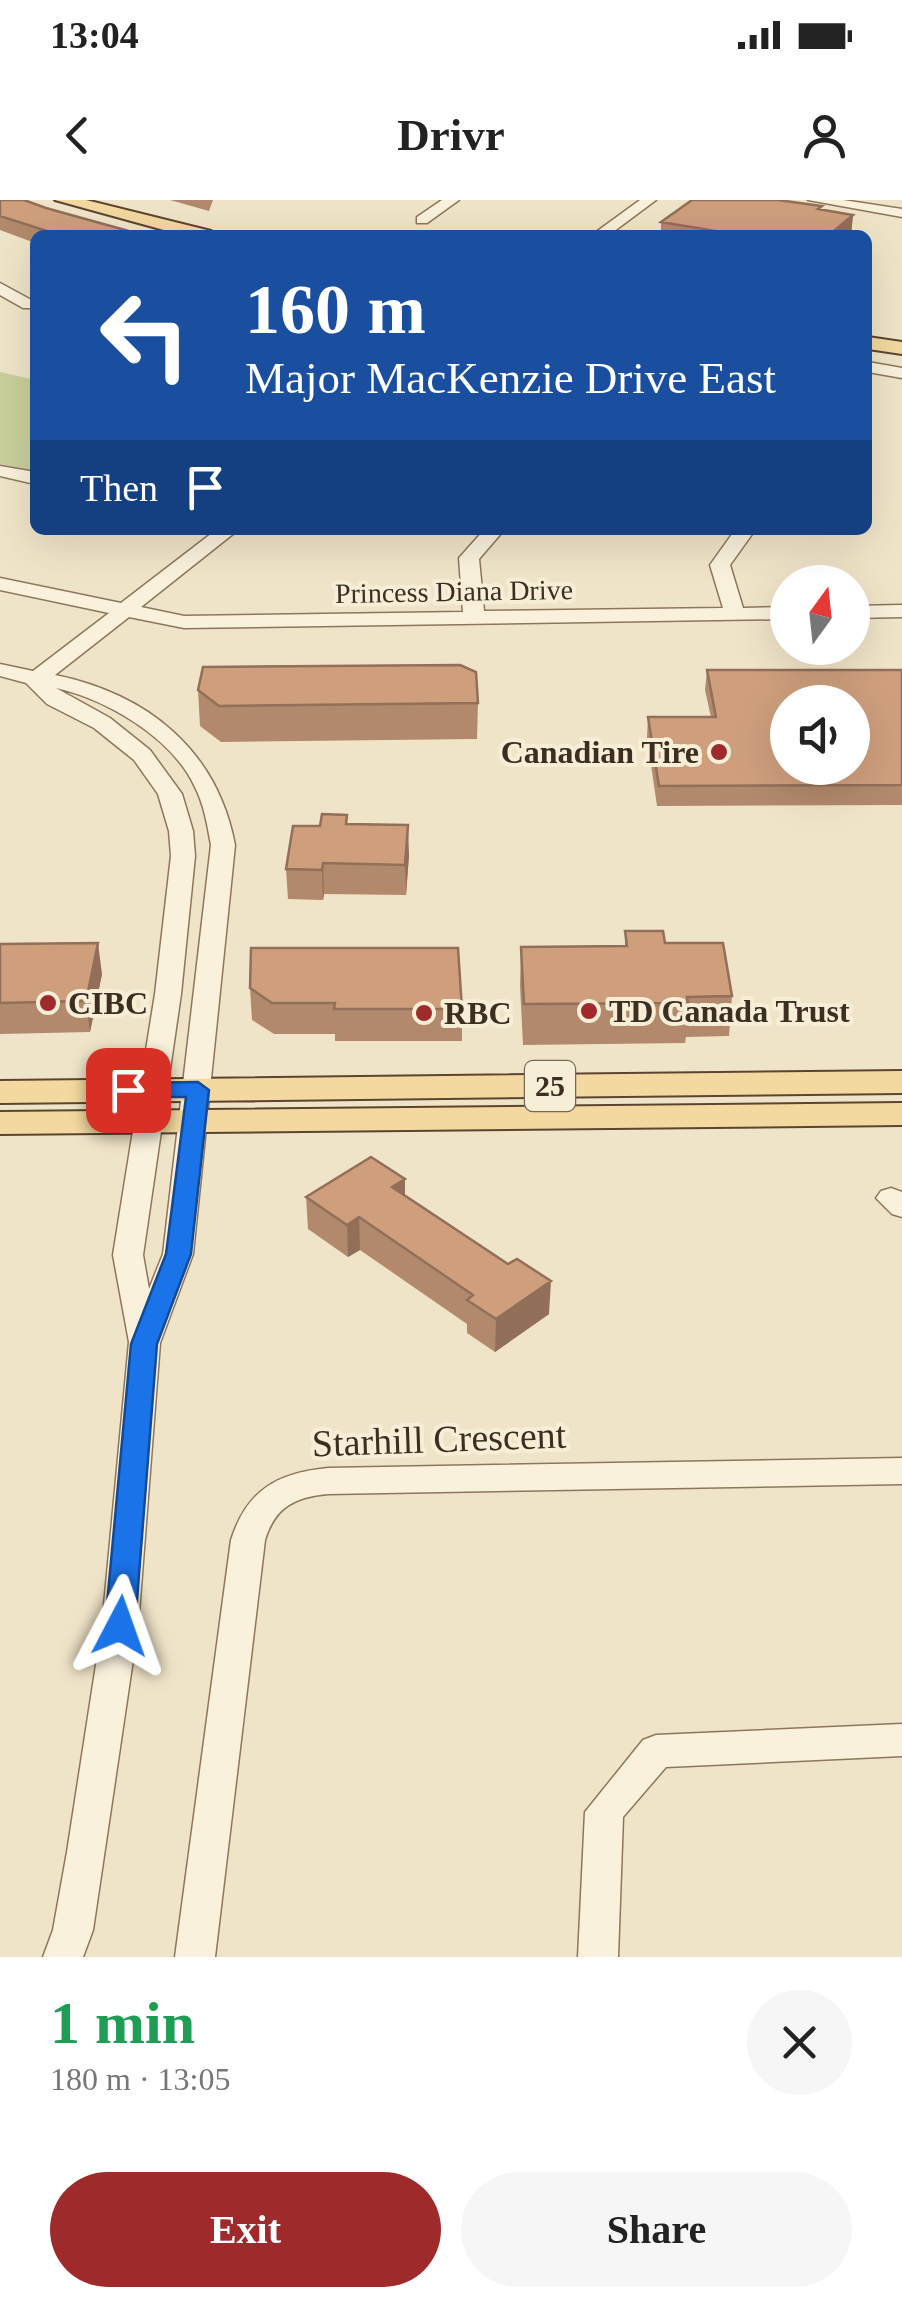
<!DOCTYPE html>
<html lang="en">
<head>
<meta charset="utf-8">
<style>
  body { margin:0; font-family:Georgia,serif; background:#f6f6f6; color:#222; height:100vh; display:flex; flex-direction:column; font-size:38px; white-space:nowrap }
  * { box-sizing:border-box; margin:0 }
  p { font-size:32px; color:#767676 }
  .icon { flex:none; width:55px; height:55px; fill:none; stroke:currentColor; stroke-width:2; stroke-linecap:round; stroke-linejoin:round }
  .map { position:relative; height:1757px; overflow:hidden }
  .details { display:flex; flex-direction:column; background:#fff; flex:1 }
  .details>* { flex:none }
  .guide { position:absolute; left:30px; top:30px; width:842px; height:305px; border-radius:15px; box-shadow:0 10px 40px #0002; background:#1a4fa0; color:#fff; overflow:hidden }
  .needle { width:65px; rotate:15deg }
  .fabs { position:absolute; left:770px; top:365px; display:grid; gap:20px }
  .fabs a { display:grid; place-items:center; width:100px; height:100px; border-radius:50%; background:#fff; box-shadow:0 10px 40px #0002; font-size:50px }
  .pin { position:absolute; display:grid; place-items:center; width:85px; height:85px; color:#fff; margin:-42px; border-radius:20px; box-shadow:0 5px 15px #0006 }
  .me { position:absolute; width:110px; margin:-55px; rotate:4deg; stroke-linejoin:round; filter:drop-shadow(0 0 8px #0008) }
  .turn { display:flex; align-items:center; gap:35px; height:210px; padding:0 50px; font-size:45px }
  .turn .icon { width:130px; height:130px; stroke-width:2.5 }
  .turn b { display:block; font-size:70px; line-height:85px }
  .then { display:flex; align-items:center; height:95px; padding:0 50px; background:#0003; gap:20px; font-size:38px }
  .round { display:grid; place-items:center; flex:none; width:105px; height:105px; border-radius:52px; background:#f6f6f6 }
  .summary { display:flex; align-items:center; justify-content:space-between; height:170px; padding:0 50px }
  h1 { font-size:60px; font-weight:700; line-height:75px; color:#1e9e55 }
  .cta { display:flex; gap:20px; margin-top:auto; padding:20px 50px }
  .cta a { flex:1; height:115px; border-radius:60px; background:#9e2a2b; color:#fff; font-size:40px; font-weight:700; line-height:115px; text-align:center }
  .cta a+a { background:#f6f6f6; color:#222 }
  .status { display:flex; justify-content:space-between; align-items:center; height:70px; padding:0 50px; background:#fff; direction:ltr }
  .status svg { height:28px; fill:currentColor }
  header { display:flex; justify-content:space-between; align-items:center; height:130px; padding:0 50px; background:#fff; font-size:45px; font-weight:700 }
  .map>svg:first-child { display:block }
  .green { fill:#c9cf9b }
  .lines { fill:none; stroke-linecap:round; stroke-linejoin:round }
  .minor-casing { stroke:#8d765c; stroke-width:3 }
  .major-casing { stroke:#5b4430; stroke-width:4 }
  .minor { fill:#faf1dc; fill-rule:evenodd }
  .major { fill:#f3d9a0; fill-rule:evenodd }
  .wall { fill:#b2896c }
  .shaded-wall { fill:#916f58 }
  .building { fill:#cf9f7d; stroke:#916f58; stroke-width:2.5; fill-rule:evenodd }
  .route { fill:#1a73e8; stroke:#114b97; stroke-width:2.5 }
  .poi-dot { fill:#9e2a2b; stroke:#f7eed8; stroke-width:4 }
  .labels { text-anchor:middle; stroke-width:8; stroke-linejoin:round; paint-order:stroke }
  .far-street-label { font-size:28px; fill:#3d2e20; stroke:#f7eed8 }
  .shield { fill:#f7eed8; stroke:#756857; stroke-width:2.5 }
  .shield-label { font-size:30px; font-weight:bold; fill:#3d2e20 }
  .poi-label { font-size:32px; font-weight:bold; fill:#3d2e20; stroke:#f7eed8; text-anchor:start }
  .near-street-label { font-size:38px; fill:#3d2e20; stroke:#f7eed8 }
</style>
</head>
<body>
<div class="status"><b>13:04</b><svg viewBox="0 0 49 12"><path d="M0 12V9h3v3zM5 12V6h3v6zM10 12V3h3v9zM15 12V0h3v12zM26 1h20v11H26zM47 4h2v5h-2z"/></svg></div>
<header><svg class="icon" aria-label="back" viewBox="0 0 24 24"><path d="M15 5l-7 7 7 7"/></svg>Drivr<svg class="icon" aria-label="person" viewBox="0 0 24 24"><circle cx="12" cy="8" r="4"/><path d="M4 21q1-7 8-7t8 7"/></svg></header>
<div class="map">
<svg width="902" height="1757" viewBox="0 0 902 1757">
  <rect width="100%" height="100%" fill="#f0e4c8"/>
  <!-- green -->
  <path class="green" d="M0 172 35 180V271L0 264Z"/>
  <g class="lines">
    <!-- minor casing -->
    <g class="minor-casing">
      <path id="minor" d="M442 0H459L427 23H417V17Z
        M640 0H656L609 35H592Z
        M808 0H843L902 9V17Z
        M0 83 35 102V108H23L0 95Z
        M868 162 902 168V178L868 172Z
        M0 266 35 272V284L0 276Z
        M216 330H238L141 407 184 416 463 412 459 358 484 330H504L479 359 484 411 723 408 710 365 735 330H755L730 365 743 408 788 407V419L184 428 129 417 55 475C148 494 217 550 235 645L193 1054 160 1143 138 1426 93 1730 83 1757H43L53 1730 67 1652 102 1426 129 1142 113 1055 155 794 171 656 169 631 158 594 134 560 94 528 47 504 26 483 0 476V464L33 471 109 413 0 390V378L121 403ZM56 488C106 499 171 537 194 585 204 604 207 624 211 645L163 1054 149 1089 143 1055 181 794 195 656 193 631 182 594 150 550 110 518Z
        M902 405V417L852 418V406Z
        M891 988 902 992V1017L892 1014 876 998 881 991Z
        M902 1258V1284L328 1294C295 1297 275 1307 265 1340L215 1757H175L231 1340C247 1290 277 1273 328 1268Z
        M902 1524V1556L666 1567 623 1617 618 1757H578L585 1612 643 1540 656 1535Z"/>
    </g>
    <!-- major casing -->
    <g class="major-casing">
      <path id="major" d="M55 0H86L211 31 213 35H182Z
        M868 137 902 142V154L868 149Z
        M902 871V893L0 903V881Z
        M902 903V925L0 934V912Z"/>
    </g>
    <!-- minor -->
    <use href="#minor" class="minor"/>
    <!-- major -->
    <use href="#major" class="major"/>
  </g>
  <!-- wall -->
  <path class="wall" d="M0 0 46 8 125 30 126 35H35V43L0 30Z
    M170 0H213L209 11Z
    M822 10 853 15 851 35H661V22Z
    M707 470H902V605L657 606 647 537 648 517H711L705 490Z
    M198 490 478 503 477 539 221 542 200 526Z
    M347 624 409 655 406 695 324 694 323 700 288 699 286 669 320 626Z
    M625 731 665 743 732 796 729 836 686 837 685 843 523 845 520 786 521 747 625 746Z
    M0 744 102 774 90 832 0 834Z
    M250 788 462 809V841H335V834H274L252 820Z
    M405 979V995L549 1114 495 1152 467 1133V1124L360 1050 348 1057 308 1029 306 997Z"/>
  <!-- shaded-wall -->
  <path class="shaded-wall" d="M853 15 851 35H829Z
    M408 625 409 655 406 695 405 665Z
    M323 663 324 694 323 700 322 670Z
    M98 743 102 774 90 832 86 801Z
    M405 979V1011L392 987Z
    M359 1017 360 1050 348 1057 347 1025Z
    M551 1081 549 1114 495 1152 496 1119Z"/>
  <!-- building -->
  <path class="building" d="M0 0H24L46 8 125 30 112 35H59L0 16Z
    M692 0H778L822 6 818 9 853 15 829 35H740L661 22Z
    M460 465 476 472 478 503 219 506 198 490 203 467Z
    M707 470H902V585L659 586 648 517H716ZM788 502H852V568H788Z
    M322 614 347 615 346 624 408 625 405 665 323 663 322 670 286 669 293 626H320Z
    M625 731H663L665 743H723L732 796 687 797 688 803 524 804 521 747 627 746Z
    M98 743 86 801 0 803V744Z
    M251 748H458L462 809H334L335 803H272L250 788Z
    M371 957 405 979 392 987 508 1064 517 1059 551 1081 496 1119 467 1100 473 1095 359 1017 347 1025 306 997Z"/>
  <!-- route -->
  <path class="route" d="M198 882 209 890 191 1054 157 1144 135 1426 130 1434 120 1438 109 1434 105 1426 131 1144 166 1054 186 897H128L116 890 128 883Z"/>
  <!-- markers -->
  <g class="poi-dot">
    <circle cx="719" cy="552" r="10"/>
    <circle cx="48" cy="803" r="10"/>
    <circle cx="589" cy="811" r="10"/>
    <circle cx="424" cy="813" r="10"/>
  </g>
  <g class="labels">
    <!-- far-street labels -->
    <g class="far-street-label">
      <text transform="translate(454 391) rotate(-1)" y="10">Princess Diana Drive</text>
    </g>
    <!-- shield labels -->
    <rect class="shield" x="525" y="861" width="50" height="50" rx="8"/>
    <g class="shield-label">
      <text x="550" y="896">25</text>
    </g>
    <!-- poi labels -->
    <g class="poi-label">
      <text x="699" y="563" text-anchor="end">Canadian Tire</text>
      <text x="68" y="814">CIBC</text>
      <text x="609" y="822">TD Canada Trust</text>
      <text x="444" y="824">RBC</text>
    </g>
    <!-- near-street labels -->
    <g class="near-street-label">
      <text transform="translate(439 1239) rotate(-2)" y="13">Starhill Crescent</text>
    </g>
  </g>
</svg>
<div class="fabs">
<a><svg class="needle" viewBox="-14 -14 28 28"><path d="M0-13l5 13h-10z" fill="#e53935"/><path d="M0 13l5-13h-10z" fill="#767676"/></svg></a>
<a><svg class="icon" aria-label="sound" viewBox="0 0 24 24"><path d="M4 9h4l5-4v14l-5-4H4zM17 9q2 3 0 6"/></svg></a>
</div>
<div class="pin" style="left:128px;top:890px;background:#d93025"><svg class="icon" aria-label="arrive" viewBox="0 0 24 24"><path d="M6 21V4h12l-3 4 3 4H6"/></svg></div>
<svg class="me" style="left:120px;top:1426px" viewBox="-20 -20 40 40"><path d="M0-17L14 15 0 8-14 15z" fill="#1a73e8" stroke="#fff" stroke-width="4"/></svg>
<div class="guide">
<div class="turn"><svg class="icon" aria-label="left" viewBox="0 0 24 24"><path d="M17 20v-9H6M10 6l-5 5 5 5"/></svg><div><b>160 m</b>Major MacKenzie Drive East</div></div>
<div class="then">Then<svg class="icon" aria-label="arrive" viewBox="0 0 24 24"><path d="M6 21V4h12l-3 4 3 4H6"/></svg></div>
</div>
</div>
<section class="details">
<div class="summary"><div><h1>1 min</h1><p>180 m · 13:05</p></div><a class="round"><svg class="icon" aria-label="close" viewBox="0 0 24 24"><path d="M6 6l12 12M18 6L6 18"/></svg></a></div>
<div class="cta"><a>Exit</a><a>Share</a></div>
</section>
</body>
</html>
